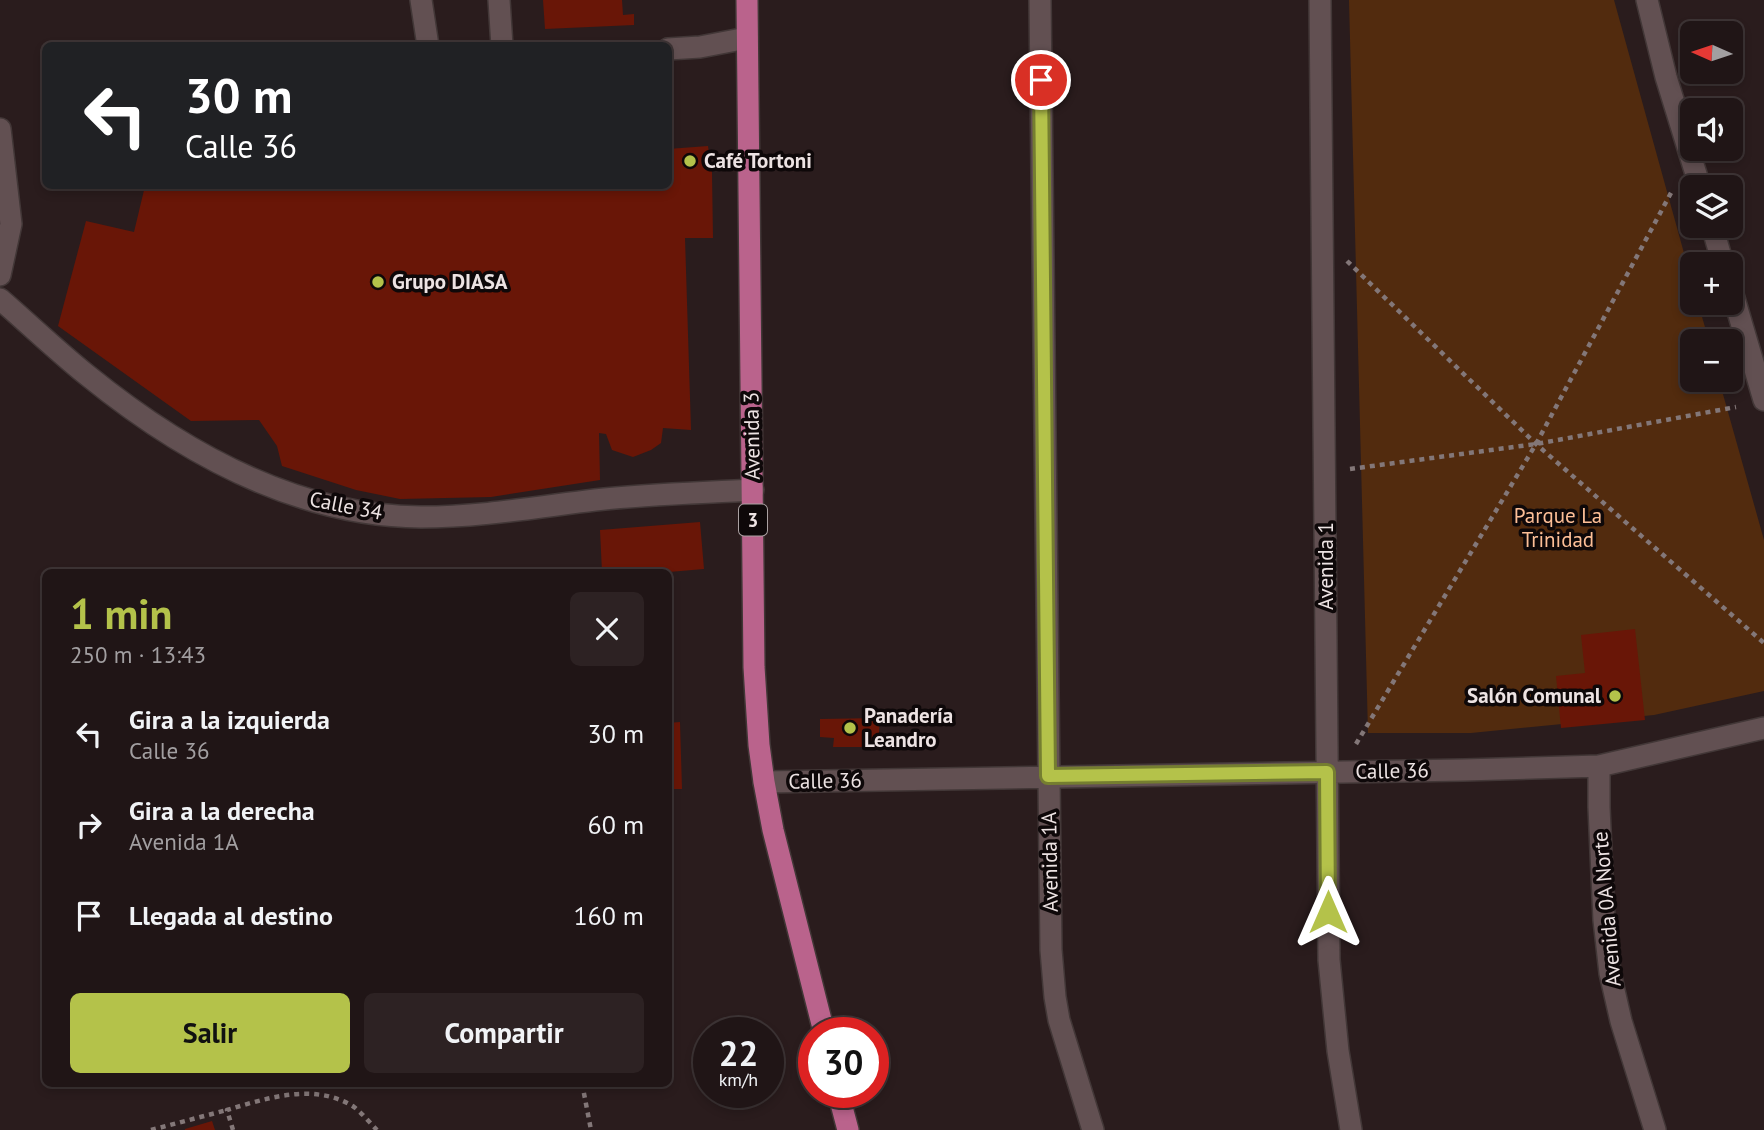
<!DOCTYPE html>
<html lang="es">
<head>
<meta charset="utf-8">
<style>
  body { margin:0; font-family:"PT Sans",sans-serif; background:#2d2223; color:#f1f3f6; height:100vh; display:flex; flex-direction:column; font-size:26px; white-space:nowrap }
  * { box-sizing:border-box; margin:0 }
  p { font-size:23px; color:#a29fa1 }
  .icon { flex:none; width:38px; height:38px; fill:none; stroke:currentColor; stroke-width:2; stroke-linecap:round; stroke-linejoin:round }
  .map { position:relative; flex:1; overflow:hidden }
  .drawer { position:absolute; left:42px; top:569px; width:630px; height:518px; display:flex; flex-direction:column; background:#201516; border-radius:10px; box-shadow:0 4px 10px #0003,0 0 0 2px #3d3435 }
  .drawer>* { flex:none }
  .hud { position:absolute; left:42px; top:42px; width:630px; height:147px; border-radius:10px; box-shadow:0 4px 10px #0003,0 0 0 2px #3d3435; background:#202124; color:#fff; overflow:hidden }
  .needle { width:46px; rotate:273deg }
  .tools { position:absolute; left:1680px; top:21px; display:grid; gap:14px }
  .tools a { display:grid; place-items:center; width:63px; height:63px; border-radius:10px; background:#201516; box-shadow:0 4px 10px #0003,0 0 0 2px #3d3435; font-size:35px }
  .speed { position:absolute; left:693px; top:1017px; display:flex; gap:14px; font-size:35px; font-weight:700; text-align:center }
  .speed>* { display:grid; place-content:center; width:91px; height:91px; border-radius:50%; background:#201516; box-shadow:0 4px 10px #0003,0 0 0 2px #3d3435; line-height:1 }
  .speed small { font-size:18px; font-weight:400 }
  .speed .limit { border:10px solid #d22; background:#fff; color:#111 }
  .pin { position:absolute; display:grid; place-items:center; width:60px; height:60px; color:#fff; margin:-30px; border:4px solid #fff; border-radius:50%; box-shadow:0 2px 7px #0007 }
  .me { position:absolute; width:77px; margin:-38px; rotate:0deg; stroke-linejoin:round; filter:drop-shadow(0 0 5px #0008) }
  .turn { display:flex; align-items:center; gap:24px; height:147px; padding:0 28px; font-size:32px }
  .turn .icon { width:91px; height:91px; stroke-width:2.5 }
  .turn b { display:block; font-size:49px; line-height:60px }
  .round { display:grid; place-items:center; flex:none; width:74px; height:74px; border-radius:10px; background:#2d2223 }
  .head { display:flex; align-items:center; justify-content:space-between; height:119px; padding:0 28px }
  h1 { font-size:42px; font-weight:700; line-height:52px; color:#b4c24a }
  .button { display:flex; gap:14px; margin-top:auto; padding:14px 28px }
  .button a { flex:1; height:80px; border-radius:10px; background:#b4c24a; color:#111; font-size:28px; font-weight:700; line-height:80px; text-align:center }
  .button a+a { background:#2d2223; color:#f1f3f6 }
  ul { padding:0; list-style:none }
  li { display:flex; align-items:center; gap:21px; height:91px; padding:0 28px }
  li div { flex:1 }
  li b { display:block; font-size:26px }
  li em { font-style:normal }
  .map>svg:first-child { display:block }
  .green { fill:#522b0e }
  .building { fill:#691607 }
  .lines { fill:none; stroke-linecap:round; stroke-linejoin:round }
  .minor-casing { stroke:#423737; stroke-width:24 }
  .major-casing { stroke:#423737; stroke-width:24 }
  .path { stroke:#837778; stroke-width:4.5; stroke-dasharray:5 5; stroke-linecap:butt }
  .minor { stroke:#625052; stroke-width:21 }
  .major { stroke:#ba638c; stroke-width:21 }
  .route-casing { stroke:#757e30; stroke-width:18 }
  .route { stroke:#b4c24a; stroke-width:12 }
  .poi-dot { fill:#b4c24a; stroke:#0e0809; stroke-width:2.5 }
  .labels { text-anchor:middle; stroke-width:7; stroke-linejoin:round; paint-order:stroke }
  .shield { fill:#0e0809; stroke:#aaa1a2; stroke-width:2 }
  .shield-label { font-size:19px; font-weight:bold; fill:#ede3e3 }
  .poi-label { font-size:21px; font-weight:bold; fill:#ede3e3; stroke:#0e0809; text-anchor:start }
  .street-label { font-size:21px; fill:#ede3e3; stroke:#0e0809 }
  .park-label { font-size:21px; fill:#fdbf97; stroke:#0e0809 }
</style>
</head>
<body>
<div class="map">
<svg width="1764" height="1130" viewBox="0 0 1764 1130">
  <rect width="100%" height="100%" fill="#2a1c1d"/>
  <!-- green -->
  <path class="green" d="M1349 0H1614L1692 282V303H1698L1709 341H1692V380H1719L1764 540V691L1654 715 1471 733H1368Z"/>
  <!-- building -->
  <path class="building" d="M543 0H622L623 15 634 14V25L545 29Z
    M708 146 712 173 713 238H685L691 430 663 428 661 443 651 450 633 457 612 450 606 434 599 433 600 480 491 497 400 499 356 490 282 466 277 446 259 420 191 421 58 326 86 221 134 232 145 186H668V149Z
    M700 522 704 569 669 572H602L600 530Z
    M1635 629 1645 720 1561 728 1556 676 1585 673 1581 635Z
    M880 718 878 747H833L834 738 820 737V719Z
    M680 722 682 789H668V723Z
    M212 1121 215 1130H185V1129Z"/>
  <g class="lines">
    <!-- minor casing -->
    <g class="minor-casing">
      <path id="minor" d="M421 0 428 46
        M499 0 502 46
        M1040 0 1051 950 1055 997 1059 1020 1093 1130
        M1320 0 1329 960 1338 1051 1351 1130
        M1647 0 1666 77 1700 187
        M668 49 700 47 747 38
        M0 129 11 224 0 275
        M1712 226 1723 264
        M1731 288 1764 400
        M0 299C29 324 57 351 87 375 183 453 296 516 421 517 480 517 537 507 595 500 647 494 700 493 753 490
        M1599 766V807L1604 920 1610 973 1621 1021 1655 1130
        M764 782 1464 770 1599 766 1764 728"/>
    </g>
    <!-- major casing -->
    <g class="major-casing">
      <path id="major" d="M747 0 754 667 759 745 764 782 773 830 824 1032
        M838 1092 848 1130"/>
    </g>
    <!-- path -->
    <path class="path" d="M1347 261 1536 444 1764 643
      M1350 469 1536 444 1736 407
      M1356 744 1536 444 1672 191
      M582 1083 591 1130
      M151 1130 227 1110
      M233 1130 227 1110C267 1098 315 1082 354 1107 362 1113 370 1123 377 1130"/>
    <!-- minor -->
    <use href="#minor" class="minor"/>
    <!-- major -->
    <use href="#major" class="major"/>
  </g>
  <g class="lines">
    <!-- route casing -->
    <g class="route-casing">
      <path id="route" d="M1041 80 1048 776 1327 772 1328 912"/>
    </g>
    <!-- route -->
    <use href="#route" class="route"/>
  </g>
  <!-- markers -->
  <g class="poi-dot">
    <circle cx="690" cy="161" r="7"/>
    <circle cx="378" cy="282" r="7"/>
    <circle cx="1615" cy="696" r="7"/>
    <circle cx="850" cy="728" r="7"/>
  </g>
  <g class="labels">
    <!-- shield labels -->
    <rect class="shield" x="739" y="504.5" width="28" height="31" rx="5"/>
    <g class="shield-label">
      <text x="753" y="527">3</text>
    </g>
    <!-- poi labels -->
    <g class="poi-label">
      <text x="704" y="168">Café Tortoni</text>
      <text x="392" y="289">Grupo DIASA</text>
      <text x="1601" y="703" text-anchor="end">Salón Comunal</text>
      <text x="864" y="723">Panadería<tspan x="864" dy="24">Leandro</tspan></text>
    </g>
    <!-- street labels -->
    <g class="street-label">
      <text transform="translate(752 436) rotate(-91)" y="7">Avenida 3</text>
      <text transform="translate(346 506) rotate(11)" y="7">Calle 34</text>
      <text transform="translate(1326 566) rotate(-90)" y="7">Avenida 1</text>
      <text transform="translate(1392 771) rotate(-1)" y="7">Calle 36</text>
      <text transform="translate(825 781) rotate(-1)" y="7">Calle 36</text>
      <text transform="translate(1050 862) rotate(-91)" y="7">Avenida 1A</text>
      <text transform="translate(1607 909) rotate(-95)" y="7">Avenida 0A Norte</text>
    </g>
    <!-- park labels -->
    <g class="park-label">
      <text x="1558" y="523">Parque La<tspan x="1558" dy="24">Trinidad</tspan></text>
    </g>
  </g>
</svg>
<div class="tools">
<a><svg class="needle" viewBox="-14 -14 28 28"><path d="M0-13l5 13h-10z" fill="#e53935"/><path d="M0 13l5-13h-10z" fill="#a29fa1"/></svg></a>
<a><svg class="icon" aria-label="sound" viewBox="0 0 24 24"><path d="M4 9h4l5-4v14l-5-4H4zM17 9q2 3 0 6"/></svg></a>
<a><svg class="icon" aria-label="layers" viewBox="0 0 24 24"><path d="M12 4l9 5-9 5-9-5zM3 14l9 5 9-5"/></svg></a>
<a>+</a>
<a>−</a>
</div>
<div class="speed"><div>22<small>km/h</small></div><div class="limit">30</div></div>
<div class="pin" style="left:1041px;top:80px;background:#d93025"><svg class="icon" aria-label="arrive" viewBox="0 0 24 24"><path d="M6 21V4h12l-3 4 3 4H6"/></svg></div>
<svg class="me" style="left:1328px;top:912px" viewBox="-20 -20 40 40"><path d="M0-17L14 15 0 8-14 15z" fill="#b4c24a" stroke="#fff" stroke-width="4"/></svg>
<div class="hud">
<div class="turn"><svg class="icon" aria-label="left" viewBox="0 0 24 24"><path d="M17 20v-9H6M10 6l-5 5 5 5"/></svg><div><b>30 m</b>Calle 36</div></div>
</div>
<section class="drawer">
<div class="head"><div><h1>1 min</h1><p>250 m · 13:43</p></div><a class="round"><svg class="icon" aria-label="close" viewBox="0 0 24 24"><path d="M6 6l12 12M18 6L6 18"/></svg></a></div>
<ul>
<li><svg class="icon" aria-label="left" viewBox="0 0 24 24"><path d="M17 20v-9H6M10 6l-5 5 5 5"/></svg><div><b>Gira a la izquierda</b><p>Calle 36</p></div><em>30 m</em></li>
<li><svg class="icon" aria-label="right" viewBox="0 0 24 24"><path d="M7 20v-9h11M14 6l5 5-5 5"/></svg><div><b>Gira a la derecha</b><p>Avenida 1A</p></div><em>60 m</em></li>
<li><svg class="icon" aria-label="arrive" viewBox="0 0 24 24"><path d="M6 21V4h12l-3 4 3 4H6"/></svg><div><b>Llegada al destino</b></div><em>160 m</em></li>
</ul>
<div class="button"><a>Salir</a><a>Compartir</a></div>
</section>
</div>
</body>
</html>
